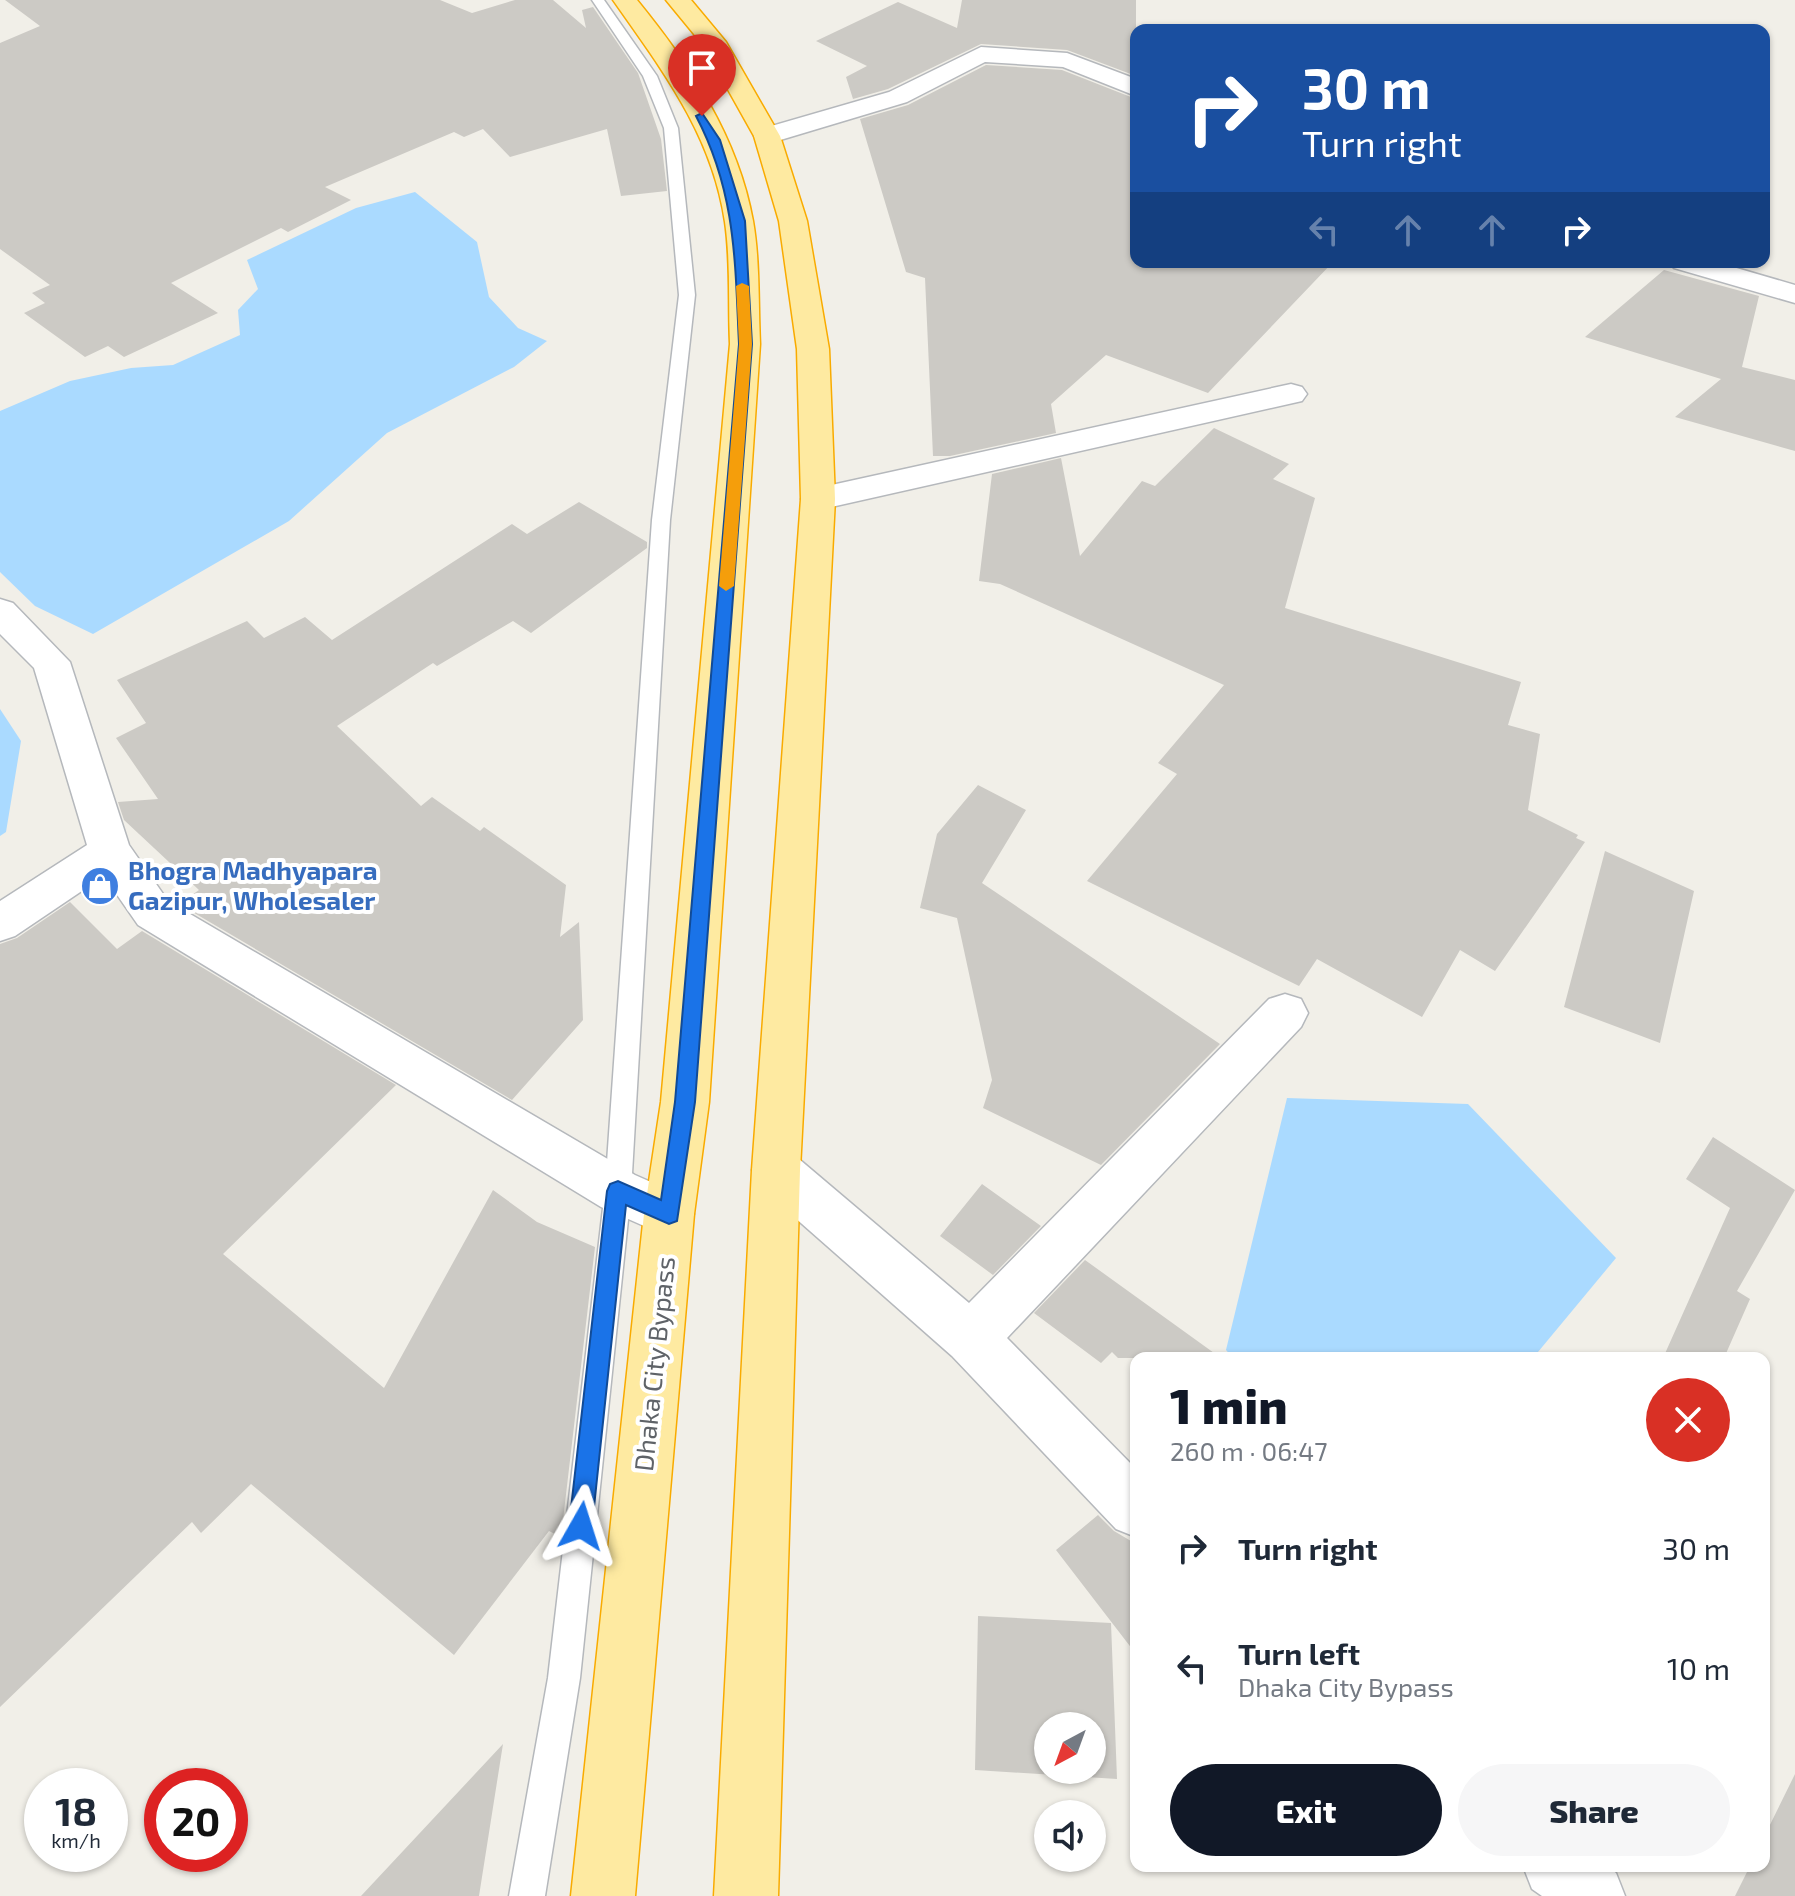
<!DOCTYPE html>
<html lang="en">
<head>
<meta charset="utf-8">
<style>
  body { margin:0; font-family:"Exo 2",sans-serif; background:#f6f6f7; color:#1f2937; height:100vh; display:flex; flex-direction:column; font-size:30px; white-space:nowrap }
  * { box-sizing:border-box; margin:0 }
  p { font-size:26px; color:#747a83 }
  .icon { flex:none; width:44px; height:44px; fill:none; stroke:currentColor; stroke-width:2; stroke-linecap:round; stroke-linejoin:round }
  .map { position:relative; flex:1; overflow:hidden }
  .side { position:absolute; left:1130px; top:1352px; width:640px; height:520px; display:flex; flex-direction:column; background:#fff; border-radius:16px; box-shadow:0 2px 6px #0004 }
  .side>* { flex:none }
  .banner { position:absolute; left:1130px; top:24px; width:640px; height:244px; border-radius:16px; box-shadow:0 2px 6px #0004; background:#1a4fa0; color:#fff; overflow:hidden }
  .needle { width:52px; rotate:221deg }
  .controls { position:absolute; left:1034px; top:1712px; display:grid; gap:16px }
  .controls a { display:grid; place-items:center; width:72px; height:72px; border-radius:50%; background:#fff; box-shadow:0 2px 6px #0004; font-size:40px }
  .speed { position:absolute; left:24px; top:1768px; display:flex; gap:16px; font-size:40px; font-weight:700; text-align:center }
  .speed>* { display:grid; place-content:center; width:104px; height:104px; border-radius:50%; background:#fff; box-shadow:0 2px 6px #0004; line-height:1 }
  .speed small { font-size:20px; font-weight:400 }
  .speed .limit { border:12px solid #d22; background:#fff; color:#111 }
  .pin { position:absolute; display:grid; place-items:center; width:68px; height:68px; color:#fff; margin:-82px -34px; border-radius:50% 50% 50% 0; rotate:-45deg; box-shadow:0 0 8px #0007 }
  .pin .icon { rotate:45deg }
  .me { position:absolute; width:88px; margin:-44px; rotate:6deg; stroke-linejoin:round; filter:drop-shadow(0 0 6px #0008) }
  .turn { display:flex; align-items:center; gap:28px; height:168px; padding:0 40px; font-size:36px }
  .turn .icon { width:104px; height:104px; stroke-width:2.5 }
  .turn b { display:block; font-size:56px; line-height:68px }
  .lanes { display:flex; align-items:center; height:76px; padding:0 40px; background:#0003; justify-content:center; gap:40px; direction:ltr }
  .lanes .off { opacity:.35 }
  .round { display:grid; place-items:center; flex:none; width:84px; height:84px; border-radius:42px; background:#f6f6f7 }
  .headline { display:flex; align-items:center; justify-content:space-between; height:136px; padding:0 40px }
  h1 { font-size:48px; font-weight:800; line-height:60px; color:#111827 }
  .action { display:flex; gap:16px; margin-top:auto; padding:16px 40px }
  .action a { flex:1; height:92px; border-radius:48px; background:#111827; color:#fff; font-size:32px; font-weight:800; line-height:92px; text-align:center }
  .action a+a { background:#f6f6f7; color:#1f2937 }
  ul { padding:0; list-style:none }
  li { display:flex; align-items:center; gap:24px; height:120px; padding:0 40px }
  li div { flex:1 }
  li b { display:block; font-size:30px }
  li em { font-style:normal }
  .map>svg:first-child { display:block }
  .water { fill:#aadaff }
  .building { fill:#cccac5; fill-rule:evenodd }
  .lines { fill:none; stroke-linecap:round; stroke-linejoin:round }
  .service-casing { stroke:#b5b8bc; stroke-width:3 }
  .minor-casing { stroke:#b5b8bc; stroke-width:3 }
  .trunk-casing { stroke:#f9ab00; stroke-width:3 }
  .service { fill:#fff; fill-rule:evenodd }
  .minor { fill:#fff; fill-rule:evenodd }
  .trunk { fill:#feeaa1; fill-rule:evenodd }
  .route { fill:#1a73e8; stroke:#114b97; stroke-width:2 }
  .slow { fill:#f59e0b }
  .labels { text-anchor:middle; stroke-width:8; stroke-linejoin:round; paint-order:stroke }
  .shop-label { font-size:26px; font-weight:bold; fill:#366cbe; stroke:#fff; text-anchor:start }
  .street-label { font-size:26px; fill:#5f6368; stroke:#fff }
</style>
</head>
<body>
<div class="map">
<svg width="1795" height="1896" viewBox="0 0 1795 1896">
  <rect width="100%" height="100%" fill="#f1efe8"/>
  <!-- water -->
  <path class="water" d="M415 192 477 242 489 297 518 328 547 341 514 367 387 433 289 521 93 634 35 606 0 572V411L70 381 131 368 173 365 240 335 238 310 258 289 247 260 356 208Z
    M0 709 21 741 6 832 0 836Z
    M1287 1098 1468 1104 1616 1258 1533 1358H1233L1226 1350Z"/>
  <!-- building -->
  <path class="building" d="M5 0H440L472 13 515 0H553L586 28 582 10 593 7 638 73 661 139 667 191 621 196 607 129 510 157 483 129 464 137 454 132 325 187 351 200 288 232 281 228 171 283 218 313 124 357 108 346 85 357 24 313 45 303 32 293 50 285 0 249V43L40 26Z
    M962 0H1136V76L1067 50 981 44 888 89 853 99 846 77 867 66 816 41 898 2 957 28Z
    M986 65 1062 70 1136 99V262H1333L1208 393 1106 355 1051 404 1056 433 950 456H933L925 278 906 272 860 119 908 105Z
    M1664 270 1759 296 1742 367 1795 380V451L1675 417 1721 379 1585 337Z
    M1214 428 1289 464 1273 479 1315 498 1285 608 1521 682 1508 725 1540 734 1528 810 1578 835 1576 838 1585 842 1495 971 1460 950 1422 1017 1317 959 1299 986 1087 881 1177 774 1158 763 1224 685 1000 584 979 581 992 474 1061 458 1080 556 1142 481 1155 486Z
    M579 502 647 542V548L531 633 513 621 437 666 433 663 337 726 421 806 432 797 480 831 484 827 566 885 560 937 579 922 583 1020 512 1100 179 904 199 890 124 820 118 802 158 799 116 738 146 723 117 680 247 621 264 638 305 617 332 640 512 524 527 534Z
    M978 785 1026 810 982 883 1220 1044 1101 1165 983 1108 992 1080 957 918 920 908 937 834Z
    M1605 851 1694 891 1660 1043 1564 1007Z
    M70 902 117 949 142 931 396 1085 223 1254 384 1388 493 1190 537 1222 595 1247 561 1537 549 1531 454 1655 251 1484 201 1533 192 1522 0 1707V944L17 938Z
    M1713 1137 1795 1190 1737 1291 1750 1299 1724 1358H1663L1730 1208 1686 1179Z
    M982 1184 1041 1226 993 1275 940 1236Z
    M1085 1260 1221 1358H1118L1112 1352 1101 1363 1034 1313Z
    M1098 1515 1114 1531 1136 1544V1654L1056 1550Z
    M978 1616 1111 1623 1117 1779 975 1770ZM1048 1726H1092V1770H1048Z
    M503 1744 479 1896H361Z
    M1795 1774V1896H1735L1750 1866H1764V1837Z"/>
  <g class="lines">
    <!-- service casing -->
    <g class="service-casing">
      <path id="service" d="M592 0H604L657 76 678 128 695 295 670 520 631 1191 580 1678 545 1896H509L548 1678 605 1191 652 520 679 295 664 128 643 76Z"/>
    </g>
    <!-- minor casing -->
    <g class="minor-casing">
      <path id="minor" d="M981 47 1067 53 1136 79V96L1063 67 985 62 907 102 767 144 758 142 754 136 758 130 889 92Z
        M1669 262H1716L1795 285V303L1674 268Z
        M1291 384 1302 387 1307 394 1302 401 818 510 806 507 801 499 806 491 818 488Z
        M0 599 13 603 70 662 129 845 168 901 635 1175 687 1198 694 1214 687 1230 669 1237 601 1207 138 925 104 876 15 936 0 941V901L87 845 34 668 0 634Z
        M1285 994 1301 999 1308 1013 1301 1027 1007 1338 1136 1469V1537L1116 1529 952 1356 759 1186 752 1170 759 1154 776 1148 793 1154 969 1303 1269 999Z
        M1523 1866H1607L1616 1873 1625 1896H1542L1532 1889Z"/>
    </g>
    <!-- trunk casing -->
    <g class="trunk-casing">
      <path id="trunk" d="M613 0H637C690 65 738 137 753 221 760 261 758 303 760 344L709 1102 694 1214 635 1896H571L644 1214 661 1102 730 344C728 303 731 262 725 222 712 134 662 70 613 0Z
        M666 0H691L726 42 780 136 807 221 829 349 835 499 800 1170 778 1896H714L752 1170 801 499 797 349 779 221 754 136 703 45Z"/>
    </g>
    <!-- service -->
    <use href="#service" class="service"/>
    <!-- minor -->
    <use href="#minor" class="minor"/>
    <!-- trunk -->
    <use href="#trunk" class="trunk"/>
  </g>
  <!-- route -->
  <path class="route" d="M702 113 720 140 745 221 752 344 695 1102 677 1221 669 1224 626 1205 592 1526 589 1534 581 1537 572 1534 569 1526 607 1191 610 1184 618 1181 661 1200 675 1102 739 344C735 261 736 192 696 116Z"/>
  <!-- slow -->
  <path class="slow" d="M742 283 749 286 752 344 734 586 726 591 719 586 739 344 736 286Z"/>
  <!-- icons -->
  <defs>
    <g id="shop-disc" transform="scale(2)"><circle r="9.5" fill="#3f7fe0" stroke="#fff"/><path d="M-5-2.5h2.3a2.7 3.5 0 0 1 5.4 0H5L5.5 6h-11ZM-1.5-2.5h3a1.5 2.3 0 0 0-3 0Z" fill="#fff"/></g>
  </defs>
  <g fill-rule="evenodd">
    <use href="#shop-disc" x="100" y="886"/>
  </g>
  <g class="labels">
    <!-- shop labels -->
    <g class="shop-label">
      <text x="128" y="880">Bhogra Madhyapara<tspan x="128" dy="30">Gazipur, Wholesaler</tspan></text>
    </g>
    <!-- street labels -->
    <g class="street-label">
      <text transform="translate(655 1364) rotate(-84)" y="9">Dhaka City Bypass</text>
    </g>
  </g>
</svg>
<div class="controls">
<a><svg class="needle" viewBox="-14 -14 28 28"><path d="M0-13l5 13h-10z" fill="#e53935"/><path d="M0 13l5-13h-10z" fill="#747a83"/></svg></a>
<a><svg class="icon" aria-label="sound" viewBox="0 0 24 24"><path d="M4 9h4l5-4v14l-5-4H4zM17 9q2 3 0 6"/></svg></a>
</div>
<div class="speed"><div>18<small>km/h</small></div><div class="limit">20</div></div>
<div class="pin" style="left:702px;top:116px;background:#d93025"><svg class="icon" aria-label="arrive" viewBox="0 0 24 24"><path d="M6 21V4h12l-3 4 3 4H6"/></svg></div>
<svg class="me" style="left:581px;top:1526px" viewBox="-20 -20 40 40"><path d="M0-17L14 15 0 8-14 15z" fill="#1a73e8" stroke="#fff" stroke-width="4"/></svg>
<div class="banner">
<div class="turn"><svg class="icon" aria-label="right" viewBox="0 0 24 24"><path d="M7 20v-9h11M14 6l5 5-5 5"/></svg><div><b>30 m</b>Turn right</div></div>
<div class="lanes"><svg class="icon off" aria-label="left" viewBox="0 0 24 24"><path d="M17 20v-9H6M10 6l-5 5 5 5"/></svg><svg class="icon off" aria-label="ahead" viewBox="0 0 24 24"><path d="M12 20V5M6 11l6-6 6 6"/></svg><svg class="icon off" aria-label="ahead" viewBox="0 0 24 24"><path d="M12 20V5M6 11l6-6 6 6"/></svg><svg class="icon" aria-label="right" viewBox="0 0 24 24"><path d="M7 20v-9h11M14 6l5 5-5 5"/></svg></div>
</div>
<section class="side">
<div class="headline"><div><h1>1 min</h1><p>260 m · 06:47</p></div><a class="round" style="background:#d93025;color:#fff"><svg class="icon" aria-label="close" viewBox="0 0 24 24"><path d="M6 6l12 12M18 6L6 18"/></svg></a></div>
<ul>
<li><svg class="icon" aria-label="right" viewBox="0 0 24 24"><path d="M7 20v-9h11M14 6l5 5-5 5"/></svg><div><b>Turn right</b></div><em>30 m</em></li>
<li><svg class="icon" aria-label="left" viewBox="0 0 24 24"><path d="M17 20v-9H6M10 6l-5 5 5 5"/></svg><div><b>Turn left</b><p>Dhaka City Bypass</p></div><em>10 m</em></li>
</ul>
<div class="action"><a>Exit</a><a>Share</a></div>
</section>
</div>
</body>
</html>
